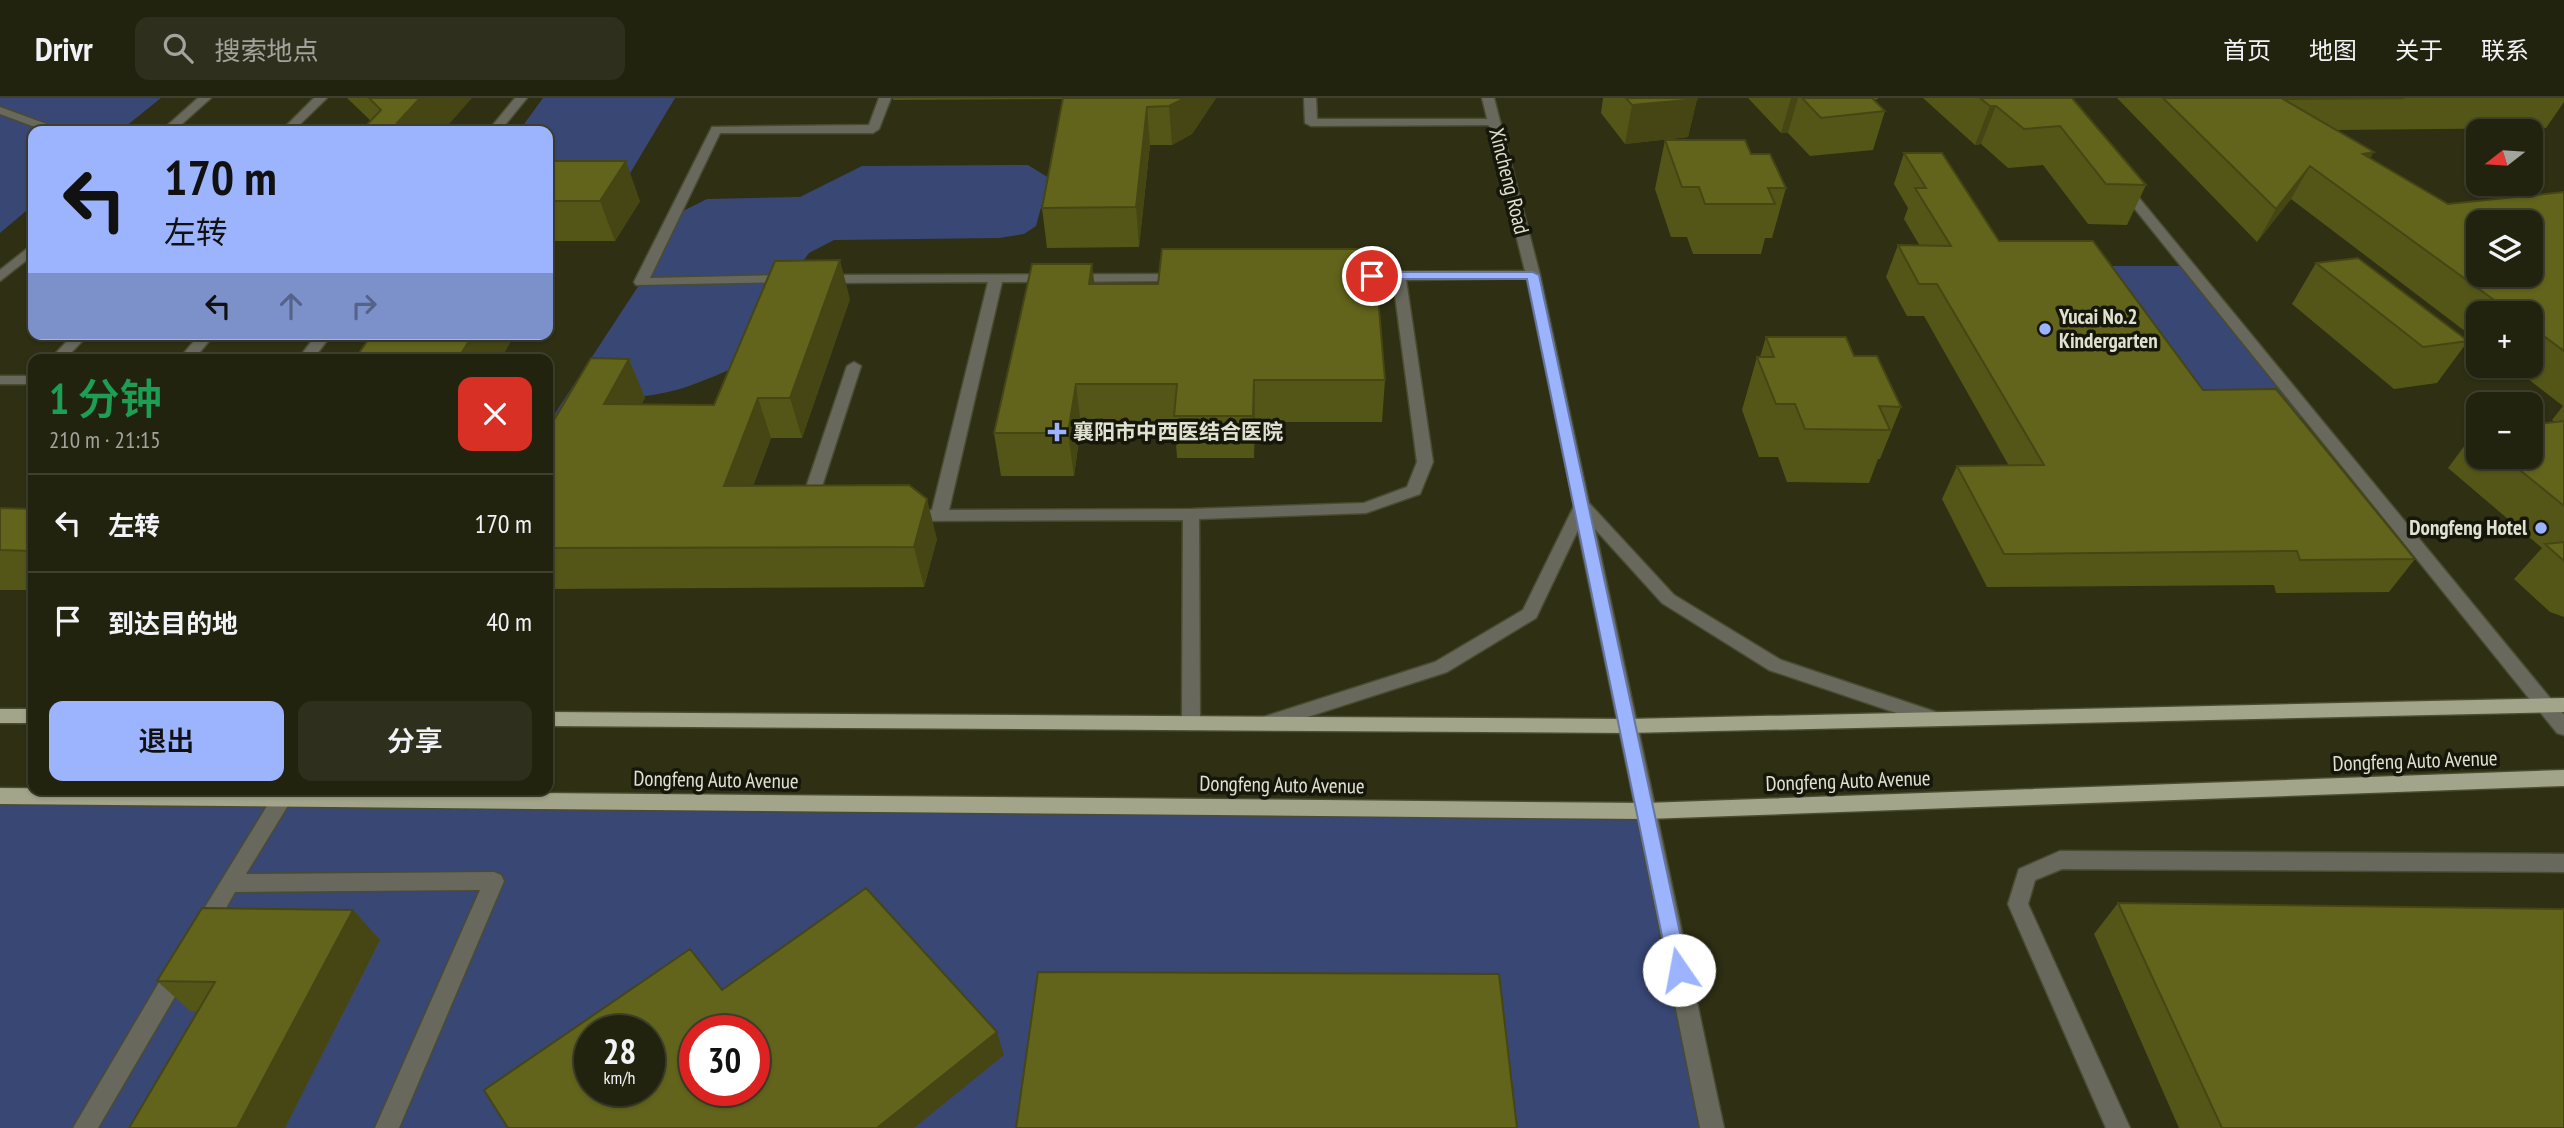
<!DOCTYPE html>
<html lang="zh">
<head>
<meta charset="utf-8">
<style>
  body { margin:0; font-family:"PT Sans Narrow","Noto Sans SC",sans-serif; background:#2e2f1c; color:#f1f3f6; height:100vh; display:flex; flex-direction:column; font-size:26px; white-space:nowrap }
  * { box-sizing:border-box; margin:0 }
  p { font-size:23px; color:#a2a49e }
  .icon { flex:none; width:38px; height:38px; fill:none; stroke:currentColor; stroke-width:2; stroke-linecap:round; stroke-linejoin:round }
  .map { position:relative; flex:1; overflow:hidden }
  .side { position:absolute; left:28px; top:256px; width:525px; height:441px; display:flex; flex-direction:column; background:#22230e; border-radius:14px; box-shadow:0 2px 5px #0004,0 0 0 2px #3f402e }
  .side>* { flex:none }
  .top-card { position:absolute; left:28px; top:28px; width:525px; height:214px; border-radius:14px; box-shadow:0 2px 5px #0004,0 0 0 2px #3f402e; background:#9cb4fd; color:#111; overflow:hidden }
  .needle { width:46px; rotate:253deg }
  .controls { position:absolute; left:2466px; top:21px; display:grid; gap:14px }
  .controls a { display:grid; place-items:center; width:77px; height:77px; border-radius:14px; background:#22230e; box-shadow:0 2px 5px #0004,0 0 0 2px #3f402e; font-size:35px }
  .speed { position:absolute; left:574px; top:917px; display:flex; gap:14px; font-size:35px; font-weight:700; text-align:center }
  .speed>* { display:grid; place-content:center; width:91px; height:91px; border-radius:50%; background:#22230e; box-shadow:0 2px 5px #0004,0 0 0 2px #3f402e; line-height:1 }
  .speed small { font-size:18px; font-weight:400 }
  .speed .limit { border:10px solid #d22; background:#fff; color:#111 }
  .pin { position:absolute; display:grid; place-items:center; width:60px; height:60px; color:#fff; margin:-30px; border:4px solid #fff; border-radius:50%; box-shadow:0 2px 7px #0007 }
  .me { position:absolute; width:77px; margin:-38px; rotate:348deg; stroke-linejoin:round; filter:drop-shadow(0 0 5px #0008) }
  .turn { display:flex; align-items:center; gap:24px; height:147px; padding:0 21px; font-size:32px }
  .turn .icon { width:91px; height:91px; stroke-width:2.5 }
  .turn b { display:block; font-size:49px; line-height:60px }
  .lanes { display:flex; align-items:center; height:66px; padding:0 21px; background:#0003; justify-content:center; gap:35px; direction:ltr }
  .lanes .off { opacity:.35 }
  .round { display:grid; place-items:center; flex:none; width:74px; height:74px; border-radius:14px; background:#2e2f1c }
  .head { display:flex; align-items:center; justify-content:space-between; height:119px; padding:0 21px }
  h1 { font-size:42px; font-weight:600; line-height:52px; color:#1e9e55 }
  .button { display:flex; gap:14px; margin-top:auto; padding:14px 21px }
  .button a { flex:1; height:80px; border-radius:14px; background:#9cb4fd; color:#111; font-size:28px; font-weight:600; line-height:80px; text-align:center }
  .button a+a { background:#2e2f1c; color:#f1f3f6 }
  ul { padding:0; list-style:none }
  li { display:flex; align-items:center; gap:21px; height:98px; padding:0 21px; border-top:2px solid #3f402e }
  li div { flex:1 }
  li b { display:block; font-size:26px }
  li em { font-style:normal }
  header { display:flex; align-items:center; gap:42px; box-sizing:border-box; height:98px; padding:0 35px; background:#22230e; border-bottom:2px solid #3f402e }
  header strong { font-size:33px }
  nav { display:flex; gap:38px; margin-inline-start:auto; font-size:24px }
  .search { width:490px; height:63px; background:#2e2f1c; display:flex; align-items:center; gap:18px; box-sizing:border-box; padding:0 24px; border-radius:14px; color:#a2a49e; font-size:26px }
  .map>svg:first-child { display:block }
  .green { fill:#394775; fill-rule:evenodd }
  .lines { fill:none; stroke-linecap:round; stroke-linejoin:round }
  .service-casing { stroke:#4a4c31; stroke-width:3 }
  .minor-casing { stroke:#4a4c31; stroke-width:3 }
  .tertiary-casing { stroke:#4a4c31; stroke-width:3 }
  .primary-casing { stroke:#4a4c31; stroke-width:3 }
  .service { fill:#68695c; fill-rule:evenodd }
  .minor { fill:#68695c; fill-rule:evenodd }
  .tertiary { fill:#68695c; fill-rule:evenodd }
  .primary { fill:#a3a58a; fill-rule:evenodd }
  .wall { fill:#545618 }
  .shaded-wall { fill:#454614 }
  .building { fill:#62641c; stroke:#454614; stroke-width:2; fill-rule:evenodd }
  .route { fill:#9cb4fd; stroke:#6575a4; stroke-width:2 }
  .poi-dot { fill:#9cb4fd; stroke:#16160a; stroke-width:2.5 }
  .labels { text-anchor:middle; stroke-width:7; stroke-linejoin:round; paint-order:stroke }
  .street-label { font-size:21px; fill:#e0e2d1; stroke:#16160a }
  .poi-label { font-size:21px; font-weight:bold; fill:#e0e2d1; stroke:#16160a; text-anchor:start }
</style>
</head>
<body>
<header>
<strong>Drivr</strong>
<div class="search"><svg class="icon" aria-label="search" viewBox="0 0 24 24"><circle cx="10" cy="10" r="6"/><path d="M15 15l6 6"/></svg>搜索地点</div>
<nav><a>首页</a><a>地图</a><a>关于</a><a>联系</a></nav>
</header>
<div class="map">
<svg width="2564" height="1030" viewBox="0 0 2564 1030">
  <rect width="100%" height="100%" fill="#2e2f13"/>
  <!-- green -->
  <path class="green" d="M0 0H161L120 33H33V107L0 135Z
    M543 0H675L626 82 548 88V33H519Z
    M1028 67 1049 80 1036 128 1024 136 999 140 834 142 809 155 790 181 753 261C697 286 671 300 608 300L548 364V326L641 184 665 136 683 113 707 101 800 99 862 68Z
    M2087 168H2188L2312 319 2201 320Z
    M0 698 1646 713 1711 1030H0ZM590 933H649V992H590ZM695 933H754V992H695Z"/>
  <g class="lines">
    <!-- service casing -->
    <g class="service-casing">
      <path id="service" d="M198 0H211L174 33H161Z
        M314 0H327L293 33H281Z
        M515 0H527L500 33H488Z
        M879 0H891L879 31 873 35H720L650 180 791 177 798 181 796 184 636 187 634 184 712 29 869 27Z
        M1304 0H1316L1317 21H1494L1500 24 1494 27 1311 28 1305 25Z
        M0 9 60 31 62 33H46L0 16Z
        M33 146V157L0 183V172Z
        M1533 173 1538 174V180L1406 182 1433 364 1420 396 1366 415 1199 421 1200 625 1198 630 1191 632 1184 630 1182 625 1183 422 908 423 900 418 908 413 932 412 988 184 822 185 815 181 822 177 1188 176 1190 179 1183 183 1002 184 949 412 1191 411 1364 405 1407 389 1417 364 1393 182H1354L1347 178 1354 174Z
        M74 236H89L65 261H50Z
        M200 236H215L194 261H179Z
        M317 236H332L313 261H298Z
        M854 264 861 268 815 410 813 414H801L799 410 847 268Z
        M0 278H33V286H0Z
        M282 693 289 695 292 701 246 776 494 774 501 777 504 783 399 1030H375L480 792 235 794 210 839 202 841 194 839 191 832 275 695Z
        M2060 753 2564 756V774L2062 771 2035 782 2028 806 2130 1030H2106L2008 806 2019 771Z
        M179 861 187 864 190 871 187 878 98 1030H73L171 864Z"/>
    </g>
    <!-- minor casing -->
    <g class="minor-casing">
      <path id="minor" d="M2122 83 2126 84 2564 617V637L2557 635 2118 90 2116 87Z
        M1646 705 1653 707 1656 713 1724 1030H1700L1636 713 1639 707Z"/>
    </g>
    <!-- tertiary casing -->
    <g class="tertiary-casing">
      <path id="tertiary" d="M1482 0H1494L1540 177 1589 405 1674 497 1781 562 1942 616 1944 621 1942 626 1935 628 1769 572 1662 505 1595 431 1656 713 1653 719 1646 721 1639 719 1636 713 1578 432 1536 520 1447 574 1267 632 1260 630 1258 625 1260 620 1435 564 1523 512 1574 408 1526 177Z"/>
    </g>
    <!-- primary casing -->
    <g class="primary-casing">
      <path id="primary" d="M2564 600V614L1628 635 548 628V614L1628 621Z
        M0 611H33V625H0Z
        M2564 672V688L1646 721 0 706V690L1646 705Z"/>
    </g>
    <!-- service -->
    <use href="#service" class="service"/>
    <!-- minor -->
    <use href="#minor" class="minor"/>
    <!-- tertiary -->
    <use href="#tertiary" class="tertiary"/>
    <!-- primary -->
    <use href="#primary" class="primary"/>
  </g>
  <!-- wall -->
  <path class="wall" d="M347 0H472L371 23Z
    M893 0H1216L1192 36 1172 47H1150L1139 149 1047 150 1042 110 1063 1 893 2Z
    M1603 0H1696L1697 1 1688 39 1625 46 1601 15Z
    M1748 0H1878V1L1874 2 1885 13 1873 52 1810 58 1788 35H1781Z
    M1923 0H2072L2146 87 2127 127 2088 126 2043 67 2008 70 1981 46 1975 47Z
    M2117 0H2564V4L2546 30 2337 32 2370 60 2448 106 2564 94V519L2550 514 2514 481 2542 450 2448 370 2474 335 2478 334V359H2530L2555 324 2552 322 2563 308 2511 268H2530V215H2478V243L2291 101 2257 144Z
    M1665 42 1751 56 1786 90 1772 140H1765L1761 156H1693L1687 139H1671L1655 91Z
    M1904 55 1999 143 2203 292 2415 461 2389 494 2276 495 2274 487 1987 489 1942 401 1957 368H2009L1924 218H1907L1886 179 1898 147 1920 148 1904 121 1908 110 1894 86Z
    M548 63 640 103 615 143H548Z
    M2316 165 2468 243 2437 285 2394 291 2292 206Z
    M1095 186 1385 282 1382 324H1255L1254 360H1177L1175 329 1081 328 1074 378H1001L994 335Z
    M850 201 802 340H771L753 388 937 441 924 489 548 491V332L629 261 645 300 641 306 714 307Z
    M1766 239 1901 309 1880 361H1878L1869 385 1787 384 1778 359H1759L1742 312 1757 259H1760Z
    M0 410 33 411V492H0Z
    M2118 805 2564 1030H2179L2094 836Z
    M353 812 380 842 285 1030H129L198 913H190L157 883Z"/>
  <!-- shaded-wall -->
  <path class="shaded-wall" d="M420 0H472L443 33H398L397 25Z
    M1185 0H1216L1192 36 1172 47 1169 8Z
    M1791 0H1798L1788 35H1781Z
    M1697 1 1688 39 1625 46 1632 7Z
    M1990 8H1996L1981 46 1975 47Z
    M1147 9 1150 47 1139 149 1136 109Z
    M2374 54 2355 86 2363 56Z
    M626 63 640 103 615 143 600 103Z
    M2310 68 2291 101 2257 144 2276 111Z
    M840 162 850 201 802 340 790 300Z
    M1092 166 1097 207 1089 186Z
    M473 236H515L501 261H458Z
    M629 261 645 300 621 346 604 306Z
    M1254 282 1255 324 1254 360 1253 318Z
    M1076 286 1081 328 1074 378 1068 335Z
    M758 300 771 340 738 428 724 388Z
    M927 401 937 441 924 489 914 449Z
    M353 812 380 842 285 1030H237Z
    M997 934 1004 957 914 1030H877Z"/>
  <!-- building -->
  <path class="building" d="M369 0H420L397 25 402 29 398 33H361L381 12Z
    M1063 0H1185L1169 8 1147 9 1136 109 1042 110Z
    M1626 0H1696L1697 1 1632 7Z
    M1802 0H1872L1885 13 1821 20Z
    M1980 0H2072L2146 87 2106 86 2060 28 2024 31 1996 8H1990Z
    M2163 0H2404L2283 1 2374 54 2363 56 2448 106 2564 94V253L2530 228V215H2512L2310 68 2276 111ZM2478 124H2530V177H2478Z
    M1665 42H1745L1751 56H1770L1786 90H1768L1775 106H1705L1699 89H1682Z
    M1904 55H1942L1999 143H2093L2203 292 2276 291 2415 461 2300 462 2297 453 2004 456 1957 368 2044 367 1937 186H1919L1898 147 1951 148 1915 90H1926Z
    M548 63H626L600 103H548Z
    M1162 151H1374L1385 282H1254L1253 318H1174L1177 286H1076L1068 335H994L1032 166H1092L1089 186H1158Z
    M2358 160 2468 243 2423 249 2316 165Z
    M840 162 790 300H758L724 388 909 387 927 401 914 449 548 450V332L591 260 629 261 604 306 714 307 775 163Z
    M372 236H473L458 261H355Z
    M1766 239H1846L1854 258H1877L1901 309 1879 308 1890 332 1805 331 1795 306H1776L1757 259H1774Z
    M2564 323V408L2504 359H2530V327Z
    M0 410 33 411V453L0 452Z
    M2564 444V463L2545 446Z
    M866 790 997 934 877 1030H508L484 992 690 851 722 892ZM590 933H649V992H590ZM695 933H754V992H695Z
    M2118 805 2564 811V1030H2222Z
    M202 810 353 812 237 1030H129L215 884 157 883Z
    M1038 874 1499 876 1517 1030H1016Z"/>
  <!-- route -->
  <path class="route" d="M1372 174H1533L1539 177 1688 872 1686 878 1679 880 1672 878 1669 872 1527 181H1368L1366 178Z"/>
  <!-- markers -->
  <g class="poi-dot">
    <circle cx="2045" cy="231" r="7"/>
    <path d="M1053.5 323.5h7v7h7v7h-7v7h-7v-7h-7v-7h7z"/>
    <circle cx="2541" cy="430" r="7"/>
  </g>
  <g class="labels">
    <!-- street labels -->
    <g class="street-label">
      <text transform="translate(1509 83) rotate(76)" y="7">Xincheng Road</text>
      <text transform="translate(2415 663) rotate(-2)" y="7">Dongfeng Auto Avenue</text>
      <text transform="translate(716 682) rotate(1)" y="7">Dongfeng Auto Avenue</text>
      <text transform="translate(1848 683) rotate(-2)" y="7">Dongfeng Auto Avenue</text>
      <text transform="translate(1282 687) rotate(1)" y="7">Dongfeng Auto Avenue</text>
    </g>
    <!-- poi labels -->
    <g class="poi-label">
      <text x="2059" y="226">Yucai No.2<tspan x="2059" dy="24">Kindergarten</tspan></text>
      <text x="1073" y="341">襄阳市中西医结合医院</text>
      <text x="2527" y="437" text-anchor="end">Dongfeng Hotel</text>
    </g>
  </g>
</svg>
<div class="controls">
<a><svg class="needle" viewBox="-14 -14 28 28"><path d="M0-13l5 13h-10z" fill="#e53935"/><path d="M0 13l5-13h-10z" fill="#a2a49e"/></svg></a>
<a><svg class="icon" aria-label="layers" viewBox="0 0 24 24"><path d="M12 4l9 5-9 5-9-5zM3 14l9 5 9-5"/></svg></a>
<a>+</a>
<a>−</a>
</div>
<div class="speed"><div>28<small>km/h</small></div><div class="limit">30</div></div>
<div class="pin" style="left:1372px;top:178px;background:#d93025"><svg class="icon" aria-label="arrive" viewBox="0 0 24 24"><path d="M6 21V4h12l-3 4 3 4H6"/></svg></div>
<svg class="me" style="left:1679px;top:872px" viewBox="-20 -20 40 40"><circle r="19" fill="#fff"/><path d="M0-13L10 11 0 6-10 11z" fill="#9cb4fd"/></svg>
<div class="top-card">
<div class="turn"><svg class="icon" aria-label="left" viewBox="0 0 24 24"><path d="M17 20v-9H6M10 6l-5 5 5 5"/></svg><div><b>170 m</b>左转</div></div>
<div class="lanes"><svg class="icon" aria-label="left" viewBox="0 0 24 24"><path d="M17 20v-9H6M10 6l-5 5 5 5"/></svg><svg class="icon off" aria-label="ahead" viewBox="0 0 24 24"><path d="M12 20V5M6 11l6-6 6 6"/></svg><svg class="icon off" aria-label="right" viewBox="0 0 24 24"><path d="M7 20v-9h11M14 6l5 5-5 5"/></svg></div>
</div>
<section class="side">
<div class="head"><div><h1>1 分钟</h1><p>210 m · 21:15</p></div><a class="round" style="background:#d93025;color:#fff"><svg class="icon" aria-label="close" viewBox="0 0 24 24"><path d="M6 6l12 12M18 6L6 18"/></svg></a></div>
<ul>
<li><svg class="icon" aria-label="left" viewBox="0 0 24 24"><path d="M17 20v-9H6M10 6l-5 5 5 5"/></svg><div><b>左转</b></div><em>170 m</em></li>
<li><svg class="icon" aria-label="arrive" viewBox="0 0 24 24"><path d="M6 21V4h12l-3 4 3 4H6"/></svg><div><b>到达目的地</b></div><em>40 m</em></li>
</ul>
<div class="button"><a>退出</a><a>分享</a></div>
</section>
</div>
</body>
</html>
